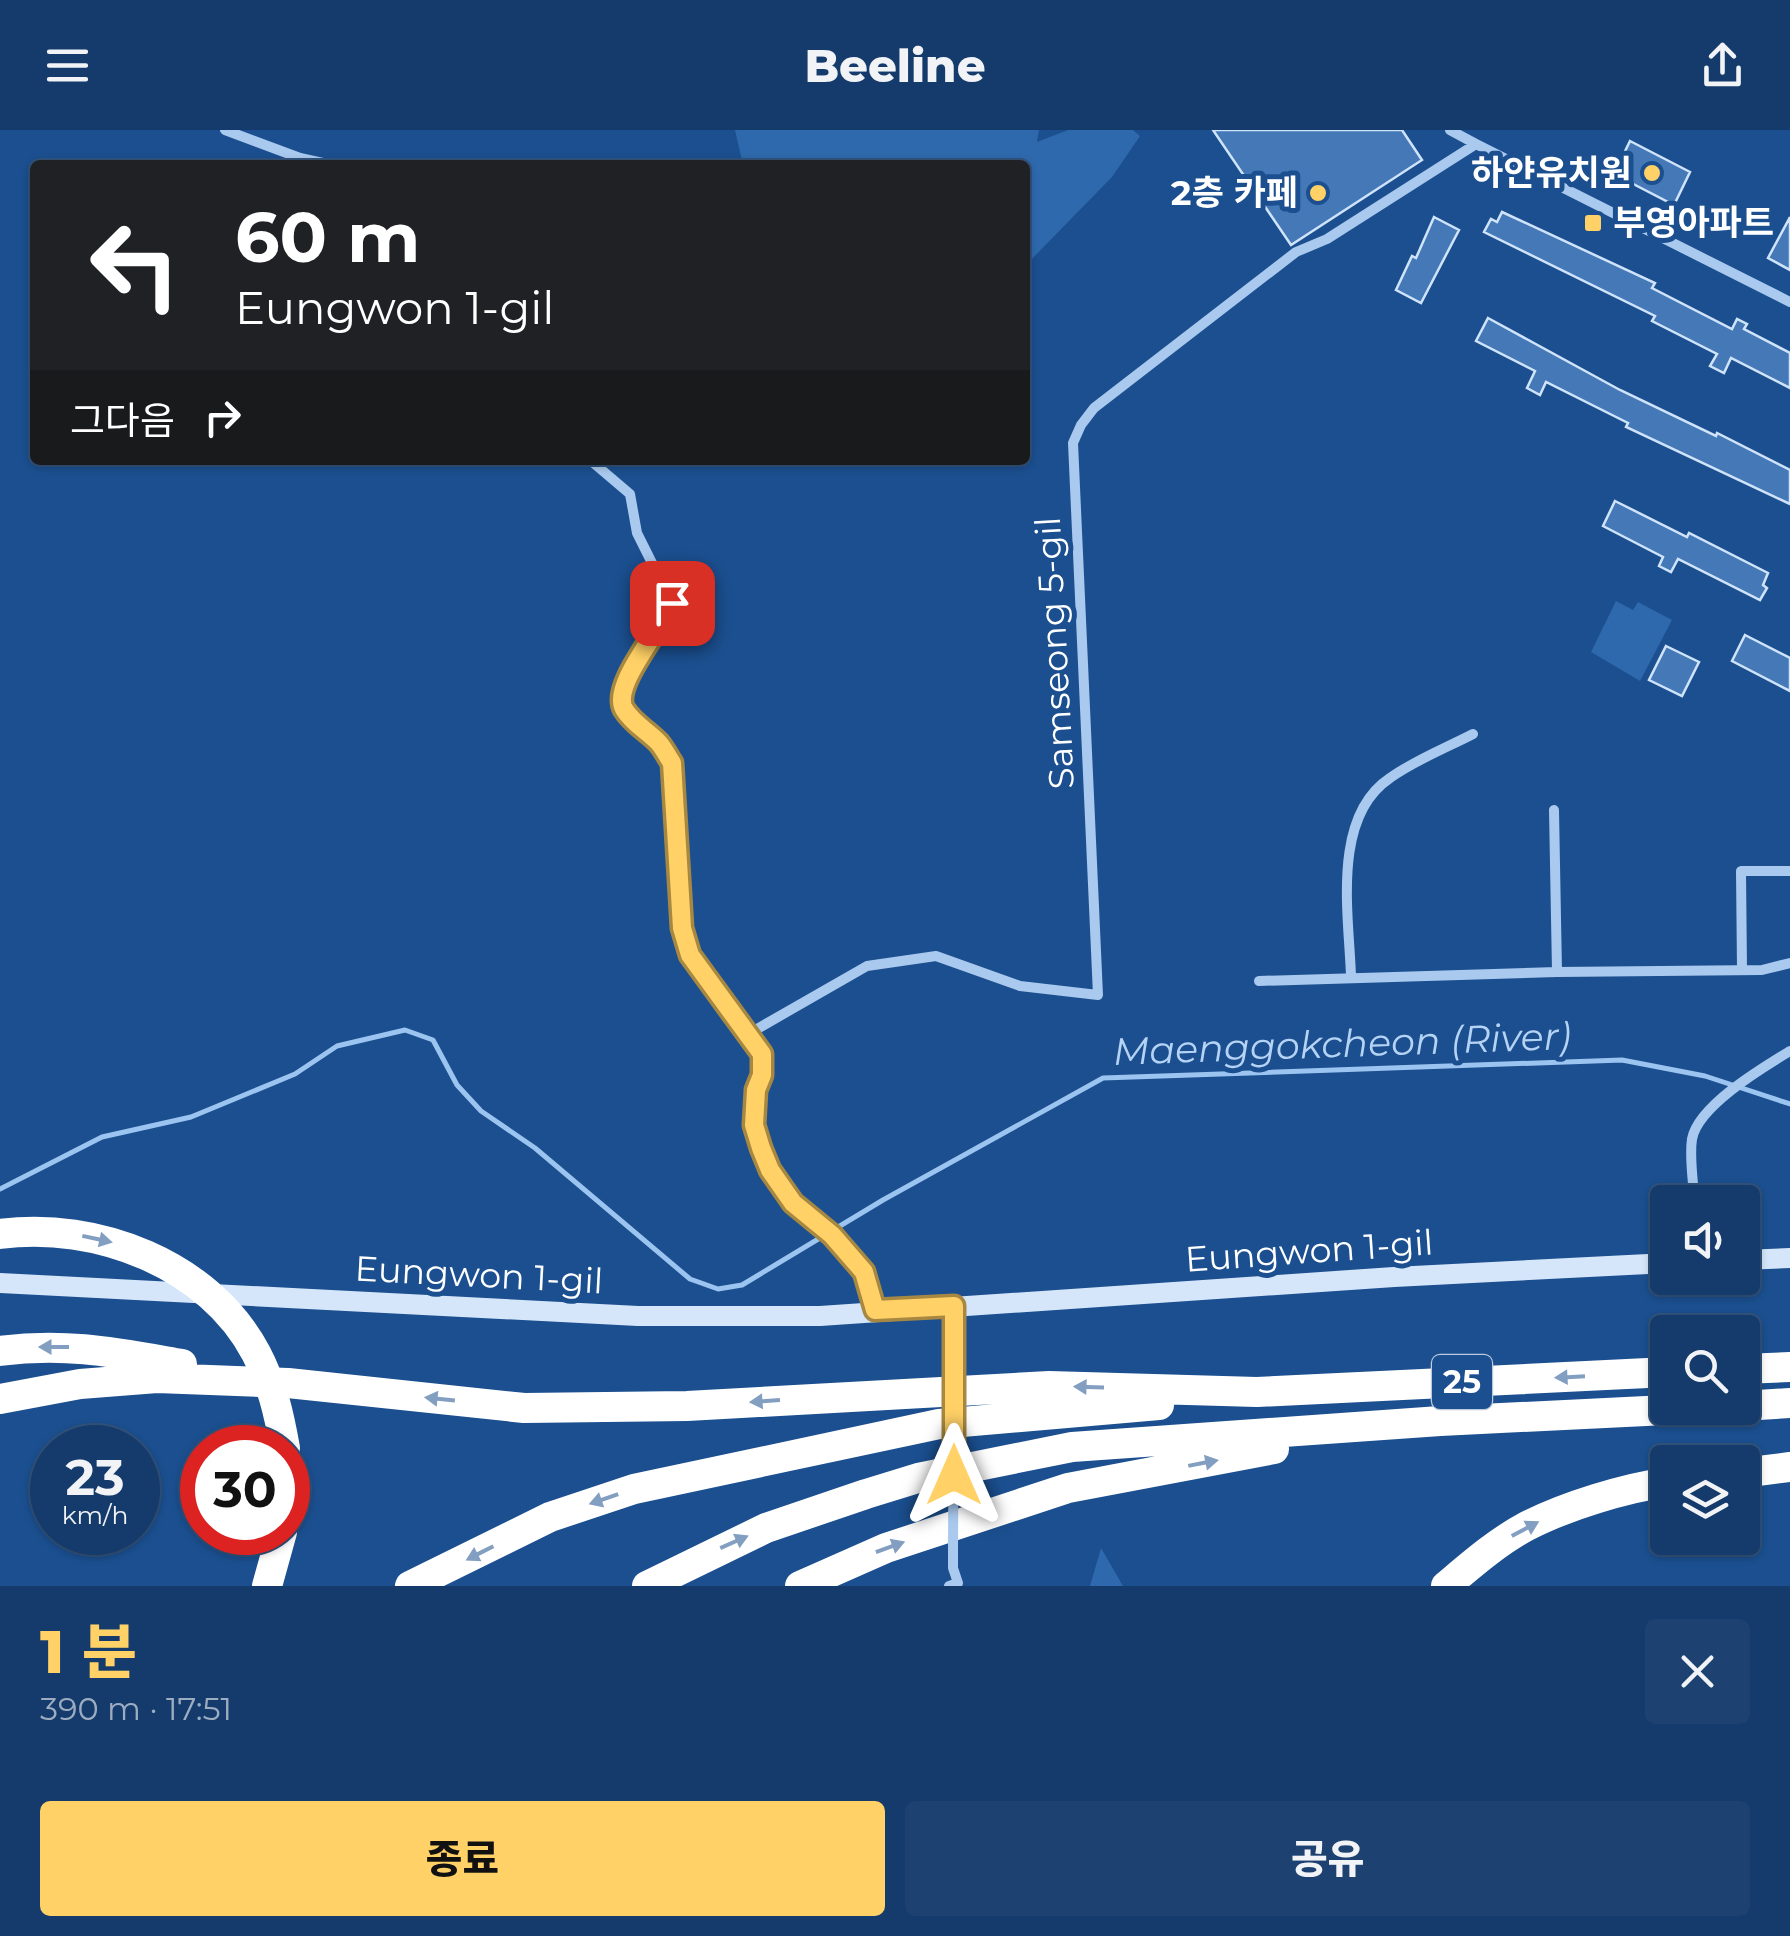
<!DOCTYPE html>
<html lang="ko">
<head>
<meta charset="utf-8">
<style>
  body { margin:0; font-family:Montserrat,"Noto Sans KR",sans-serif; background:#1d4271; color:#f1f3f6; height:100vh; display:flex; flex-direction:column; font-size:38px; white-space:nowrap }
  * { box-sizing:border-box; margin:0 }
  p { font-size:32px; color:#9dadc1 }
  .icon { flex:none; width:55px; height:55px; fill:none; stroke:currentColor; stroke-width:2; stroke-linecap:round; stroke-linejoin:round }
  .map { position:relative; height:1456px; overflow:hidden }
  .side { display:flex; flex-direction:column; background:#143b6b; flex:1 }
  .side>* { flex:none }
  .hud { position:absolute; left:30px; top:30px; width:1000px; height:305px; border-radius:10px; box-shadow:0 2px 8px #0004,0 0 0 2px #33557e; background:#202124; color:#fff; overflow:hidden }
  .fabs { position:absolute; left:1650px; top:1055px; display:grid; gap:20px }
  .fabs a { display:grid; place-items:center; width:110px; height:110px; border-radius:10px; background:#143b6b; box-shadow:0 2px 8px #0004,0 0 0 2px #33557e; font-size:50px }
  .speed { position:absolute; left:30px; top:1295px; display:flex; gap:20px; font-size:50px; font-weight:700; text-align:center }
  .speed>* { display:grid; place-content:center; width:130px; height:130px; border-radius:50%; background:#143b6b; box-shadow:0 2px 8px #0004,0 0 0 2px #33557e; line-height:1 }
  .speed small { font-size:25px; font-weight:400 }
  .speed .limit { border:15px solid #d22; background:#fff; color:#111 }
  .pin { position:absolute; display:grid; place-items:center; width:85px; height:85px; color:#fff; margin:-42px; border-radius:20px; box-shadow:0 5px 15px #0006 }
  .me { position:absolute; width:110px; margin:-55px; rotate:0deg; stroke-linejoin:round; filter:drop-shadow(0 0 8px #0008) }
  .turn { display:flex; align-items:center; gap:35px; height:210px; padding:0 40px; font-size:45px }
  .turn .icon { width:130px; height:130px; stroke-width:2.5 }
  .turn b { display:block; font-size:70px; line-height:85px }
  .then { display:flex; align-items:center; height:95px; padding:0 40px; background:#0003; gap:20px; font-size:38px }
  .round { display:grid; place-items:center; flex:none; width:105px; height:105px; border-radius:10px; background:#1d4271 }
  .headline { display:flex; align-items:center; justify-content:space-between; height:170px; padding:0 40px }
  h1 { font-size:60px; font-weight:800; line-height:75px; color:#ffd166 }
  .cta { display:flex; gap:20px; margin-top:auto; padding:20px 40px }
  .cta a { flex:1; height:115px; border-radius:10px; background:#ffd166; color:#111; font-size:40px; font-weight:800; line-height:115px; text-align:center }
  .cta a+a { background:#1d4271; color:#f1f3f6 }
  header { display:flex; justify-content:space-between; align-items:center; height:130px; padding:0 40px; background:#143b6b; font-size:45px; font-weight:800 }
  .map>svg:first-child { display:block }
  .green { fill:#2e69ad }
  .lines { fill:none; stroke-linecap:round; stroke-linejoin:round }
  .stream { stroke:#9cc4f0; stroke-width:5 }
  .building { fill:#4478b7; stroke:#cfe3fa; stroke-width:2.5 }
  .street { stroke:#a9c9ee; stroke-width:10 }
  .secondary { stroke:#d6e6fa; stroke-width:20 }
  .highway { stroke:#fff; stroke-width:30 }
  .street-bridge { stroke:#a9c9ee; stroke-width:10 }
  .highway-bridge { stroke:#fff; stroke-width:30 }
  .oneway { fill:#829ec1 }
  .route-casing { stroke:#a68842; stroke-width:25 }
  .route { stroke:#ffd166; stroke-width:18 }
  .poi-dot { fill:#ffd166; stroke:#1b4f8f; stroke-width:4 }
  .labels { text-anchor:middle; stroke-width:10; stroke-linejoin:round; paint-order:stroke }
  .shield { fill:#1b4f8f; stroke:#bbcadd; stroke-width:2.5 }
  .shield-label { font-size:32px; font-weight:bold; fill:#fff }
  .poi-label { font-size:35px; font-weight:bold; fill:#fff; stroke:#1b4f8f; text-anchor:end }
  .street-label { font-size:35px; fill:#fff; stroke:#1b4f8f }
  .water-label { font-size:38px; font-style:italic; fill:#b5d3f5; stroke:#1b4f8f }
</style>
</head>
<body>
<header><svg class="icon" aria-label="menu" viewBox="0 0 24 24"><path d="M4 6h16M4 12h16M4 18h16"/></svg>Beeline<svg class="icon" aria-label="share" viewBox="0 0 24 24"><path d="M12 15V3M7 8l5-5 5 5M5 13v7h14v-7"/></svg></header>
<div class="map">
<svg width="1790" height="1456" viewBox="0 0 1790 1456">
  <rect width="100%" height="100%" fill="#1b4f8f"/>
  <!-- green -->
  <path class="green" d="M735 0H1039L1037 12 1068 0H1133L1140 6 1112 47 1025 136V35H743Z
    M1616 471 1633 480 1638 472 1672 490 1640 551 1591 522Z
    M1101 1418 1123 1456H1090Z"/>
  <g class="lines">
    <!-- stream -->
    <path class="stream" d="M0 1059 102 1007 191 987 295 944 337 916 405 900 433 910 457 955 481 981 535 1018 690 1149 718 1159 742 1155 883 1070 1103 948 1622 930 1705 946 1790 974"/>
  </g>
  <!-- building -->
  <path class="building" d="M1213 0H1402L1422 30 1291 115Z
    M1630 11 1690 42 1674 75 1614 44Z
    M1502 82 1655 153 1652 158 1732 199 1737 189 1747 194 1744 199 1790 223V258L1731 228 1724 243 1710 236 1717 224 1652 191 1655 186 1484 102 1491 89 1497 92Z
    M1434 87 1459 100 1421 173 1396 160 1412 126 1416 128Z
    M1790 87V140L1768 128Z
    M1488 188 1620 260 1716 306 1717 303 1790 340V374L1626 297 1628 293 1546 252 1540 265 1527 258 1535 241 1476 211Z
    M1615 371 1687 407 1689 403 1768 443 1763 455 1767 458 1760 470 1678 429 1671 442 1659 436 1663 427 1603 396Z
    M1745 505 1790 528V561L1732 531Z
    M1666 516 1699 532 1682 566 1649 550Z"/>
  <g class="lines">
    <!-- street -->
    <path class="street" d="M225 0 300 28 332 35
      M1450 0 1476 14
      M590 330 630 364 637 403 672 473C662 499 610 555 624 579 633 594 648 601 659 613 664 619 668 627 672 633L683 798 690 825 762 924V945L756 960 753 995 761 1017 770 1040 793 1073 832 1105 863 1142 875 1179
      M1554 680 1557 842
      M1742 840 1741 741H1790
      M1351 846C1349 786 1331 687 1390 648 1415 630 1446 618 1473 604
      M1259 851 1557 842 1762 840 1790 833
      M750 903 867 836 936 826 1020 856 1098 865 1073 313 1081 295 1094 278 1296 122 1327 109 1476 14 1790 172
      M1694 1072C1694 1053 1689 1029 1692 1009 1698 976 1762 938 1790 921
      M954 1232 955 1177
      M949 1456 958 1453 953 1438V1420"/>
    <!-- secondary -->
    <path class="secondary" d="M1742 1130 1790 1128
      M0 1153 638 1186H820L1394 1147 1668 1133"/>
    <!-- highway -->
    <path class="highway" d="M0 1221C66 1212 118 1223 182 1234
      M1742 1239 1790 1237
      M0 1269 80 1254 157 1248 288 1253 524 1278 687 1276 1049 1256 1257 1262 1668 1242
      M1742 1276 1790 1273
      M1742 1343 1790 1337
      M267 1456 282 1402
      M410 1456 550 1387 634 1359 939 1294 1159 1275
      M647 1456 766 1398 866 1364 918 1348 1072 1317 1440 1291 1707 1278
      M800 1456 886 1418 1068 1358 1274 1319
      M1446 1456C1471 1435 1497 1412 1527 1396 1566 1376 1625 1358 1668 1352"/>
    <!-- street-bridge -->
    <path class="street-bridge" d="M953 1420 954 1232"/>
    <!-- highway-bridge -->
    <path class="highway-bridge" d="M0 1104C96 1091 209 1134 256 1223 272 1253 279 1284 285 1318"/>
  </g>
  <!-- one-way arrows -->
  <defs><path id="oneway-solid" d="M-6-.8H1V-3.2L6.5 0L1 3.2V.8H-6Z" transform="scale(2.5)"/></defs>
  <g class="oneway">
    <use href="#oneway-solid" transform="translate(97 1109) rotate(12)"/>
    <use href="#oneway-solid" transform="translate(54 1217) rotate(180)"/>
    <use href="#oneway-solid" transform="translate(1570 1247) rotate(177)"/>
    <use href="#oneway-solid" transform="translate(1089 1257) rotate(-178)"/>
    <use href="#oneway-solid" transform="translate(440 1269) rotate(-174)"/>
    <use href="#oneway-solid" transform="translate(765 1271) rotate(176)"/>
    <use href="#oneway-solid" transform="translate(1203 1333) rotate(-11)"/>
    <use href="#oneway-solid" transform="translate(604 1369) rotate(161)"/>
    <use href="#oneway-solid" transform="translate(1525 1399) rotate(-28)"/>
    <use href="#oneway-solid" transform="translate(734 1412) rotate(-24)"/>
    <use href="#oneway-solid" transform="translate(890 1417) rotate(-20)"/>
    <use href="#oneway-solid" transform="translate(480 1423) rotate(153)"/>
  </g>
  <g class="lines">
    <!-- route casing -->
    <g class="route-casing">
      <path id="route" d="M672 473C662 499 611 555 624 579 633 594 648 601 659 613 664 619 668 627 672 633L682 798 690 825 762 924V945L756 960 754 995 761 1018 770 1040 793 1073 832 1105 864 1142 875 1180 954 1176V1345"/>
    </g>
    <!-- route -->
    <use href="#route" class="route"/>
  </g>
  <!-- markers -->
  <g class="poi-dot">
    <circle cx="1652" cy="43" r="10"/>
    <circle cx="1318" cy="63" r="10"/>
    <rect x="1583" y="83" width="20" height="20" rx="5"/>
  </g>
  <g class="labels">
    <!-- shield labels -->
    <rect class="shield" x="1432" y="1225" width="60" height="54" rx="8"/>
    <g class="shield-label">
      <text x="1462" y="1263">25</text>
    </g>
    <!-- poi labels -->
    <g class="poi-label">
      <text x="1632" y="55">하얀유치원</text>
      <text x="1298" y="75">2층 카페</text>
      <text x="1613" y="105" text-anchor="start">부영아파트</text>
    </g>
    <!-- street labels -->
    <g class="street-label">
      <text transform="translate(1055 523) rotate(-93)" y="12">Samseong 5-gil</text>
      <text transform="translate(1309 1121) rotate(-4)" y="12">Eungwon 1-gil</text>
      <text transform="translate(479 1145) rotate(3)" y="12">Eungwon 1-gil</text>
    </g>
    <!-- water labels -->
    <g class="water-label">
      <text transform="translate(1342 914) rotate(-2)" y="13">Maenggokcheon (River)</text>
    </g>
  </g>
</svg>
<div class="fabs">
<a><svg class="icon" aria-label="sound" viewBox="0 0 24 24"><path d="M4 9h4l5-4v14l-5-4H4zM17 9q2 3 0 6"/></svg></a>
<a><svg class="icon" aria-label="search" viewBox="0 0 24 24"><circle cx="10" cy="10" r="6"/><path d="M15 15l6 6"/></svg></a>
<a><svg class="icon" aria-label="layers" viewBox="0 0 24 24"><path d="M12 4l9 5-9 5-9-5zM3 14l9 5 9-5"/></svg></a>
</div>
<div class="speed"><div>23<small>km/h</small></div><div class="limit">30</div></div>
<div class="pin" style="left:672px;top:473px;background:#d93025"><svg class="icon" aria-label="arrive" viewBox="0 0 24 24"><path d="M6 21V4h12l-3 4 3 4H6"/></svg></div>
<svg class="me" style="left:954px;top:1345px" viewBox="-20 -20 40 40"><path d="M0-17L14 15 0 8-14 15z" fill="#ffd166" stroke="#fff" stroke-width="4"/></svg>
<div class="hud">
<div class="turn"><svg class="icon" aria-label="left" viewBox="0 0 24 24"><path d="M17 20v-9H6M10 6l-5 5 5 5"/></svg><div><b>60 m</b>Eungwon 1-gil</div></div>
<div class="then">그다음<svg class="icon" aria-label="right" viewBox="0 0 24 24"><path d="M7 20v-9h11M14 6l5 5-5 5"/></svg></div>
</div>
</div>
<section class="side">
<div class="headline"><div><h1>1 분</h1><p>390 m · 17:51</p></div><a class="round"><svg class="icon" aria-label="close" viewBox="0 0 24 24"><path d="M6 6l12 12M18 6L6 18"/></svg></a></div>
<div class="cta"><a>종료</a><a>공유</a></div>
</section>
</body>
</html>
